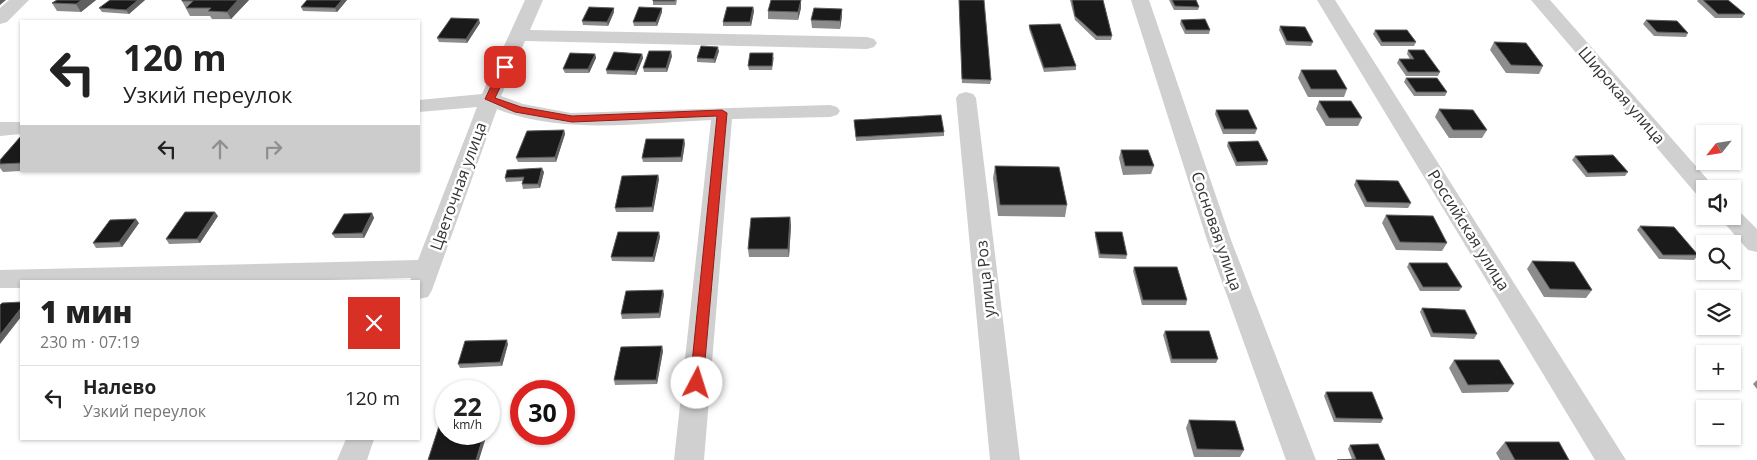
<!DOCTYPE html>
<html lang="ru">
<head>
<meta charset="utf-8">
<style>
  body { margin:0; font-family:"Open Sans",sans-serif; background:#f2f2f2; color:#222; height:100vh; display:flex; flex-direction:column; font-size:19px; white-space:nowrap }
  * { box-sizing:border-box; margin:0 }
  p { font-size:16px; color:#767676 }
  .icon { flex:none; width:28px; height:28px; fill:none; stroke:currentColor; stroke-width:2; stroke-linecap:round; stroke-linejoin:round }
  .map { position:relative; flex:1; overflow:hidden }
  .side { position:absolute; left:20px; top:280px; width:400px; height:160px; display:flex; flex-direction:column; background:#fff; border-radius:0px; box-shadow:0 1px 4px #0004 }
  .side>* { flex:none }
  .guide { position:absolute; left:20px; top:20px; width:400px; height:152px; border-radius:0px; box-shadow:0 1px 4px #0004; background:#fff; color:#222; overflow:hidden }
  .needle { width:32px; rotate:240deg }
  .buttons { position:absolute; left:1696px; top:125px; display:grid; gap:10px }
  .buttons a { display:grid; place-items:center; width:45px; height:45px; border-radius:0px; background:#fff; box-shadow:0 1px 4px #0004; font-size:25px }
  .speed { position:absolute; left:435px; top:380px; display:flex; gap:10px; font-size:25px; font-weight:700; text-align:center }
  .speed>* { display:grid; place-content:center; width:65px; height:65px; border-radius:50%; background:#fff; box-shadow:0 1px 4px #0004; line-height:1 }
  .speed small { font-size:12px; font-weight:400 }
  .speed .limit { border:8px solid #d22; background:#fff; color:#111 }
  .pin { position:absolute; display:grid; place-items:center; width:42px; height:42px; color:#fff; margin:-21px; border-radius:10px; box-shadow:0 2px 8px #0006 }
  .me { position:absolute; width:55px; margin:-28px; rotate:5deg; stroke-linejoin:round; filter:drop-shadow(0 0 4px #0008) }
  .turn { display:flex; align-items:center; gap:18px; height:105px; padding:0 20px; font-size:22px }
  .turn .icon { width:65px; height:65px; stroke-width:2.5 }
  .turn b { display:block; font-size:35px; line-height:42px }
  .lanes { display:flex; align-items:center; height:48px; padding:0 20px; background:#0003; justify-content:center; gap:25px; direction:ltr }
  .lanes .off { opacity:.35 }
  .round { display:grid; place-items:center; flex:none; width:52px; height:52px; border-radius:0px; background:#f2f2f2 }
  .head { display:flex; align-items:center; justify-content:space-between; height:85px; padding:0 20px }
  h1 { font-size:30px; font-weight:800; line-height:38px }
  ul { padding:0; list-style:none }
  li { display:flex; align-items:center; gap:15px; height:65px; padding:0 20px; border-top:1px solid #e0e0e0 }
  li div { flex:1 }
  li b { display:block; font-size:19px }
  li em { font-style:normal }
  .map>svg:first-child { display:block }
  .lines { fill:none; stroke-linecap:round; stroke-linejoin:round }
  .street { fill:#d0d0d0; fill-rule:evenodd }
  .wall { fill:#8c8c8c }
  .shaded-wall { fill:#5f5f5f }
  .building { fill:#1a1a1a; stroke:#5f5f5f }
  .route { fill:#d93025; stroke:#8d1f18 }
  .labels { text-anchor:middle; stroke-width:5; stroke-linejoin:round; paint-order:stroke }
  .street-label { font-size:16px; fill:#333; stroke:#fff }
</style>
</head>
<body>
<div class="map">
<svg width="1757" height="460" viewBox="0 0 1757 460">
  <rect width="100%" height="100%" fill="#fff"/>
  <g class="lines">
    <!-- street -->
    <path class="street" d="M9 0H29L7 22 0 24V8Z
      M525 0H543L530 30 867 37 874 39 877 43 874 47 867 49 525 41 501 96 523 104 571 113 830 105 837 107 840 111 837 115 830 117 732 119 704 460H674L711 120C642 123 562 135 497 109L432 290 428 297 419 299V281H410L411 278 289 281H21V288H0V270L418 260 477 107 419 112V100L482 94Z
      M1131 0H1149L1231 240 1316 460H1286L1207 240Z
      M1317 0H1335L1626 460H1595Z
      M1531 0H1550L1716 189H1705V198L1697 195Z
      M966 92 973 94 976 98 1020 460H990L956 98 959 94Z
      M0 122H21V134L0 136Z
      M1732 209 1738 210 1757 229V252L1748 250 1718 216H1732Z
      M346 439H374L367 460H337Z"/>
  </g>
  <!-- wall -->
  <path class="wall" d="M96 0 81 12 57 11 52 3Z
    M145 0 129 14 102 12 99 8Z
    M182 0H249L231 19H212L210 16H190L182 1Z
    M347 0 337 12 303 11 301 7Z
    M677 0 676 5H653V1Z
    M959 0 991 80 990 84 962 83Z
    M1070 0H1103L1112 36 1111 40H1096L1075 20Z
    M1169 0H1196L1199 7 1198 10H1174Z
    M1698 0H1728L1745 14 1742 18H1715L1697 1Z
    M753 7 754 11 751 26H723V22Z
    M662 8V12L657 26H634L633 22Z
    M801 8 798 20 768 19V11Z
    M614 12 608 26 583 25 582 21Z
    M842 16 840 29 812 28 811 20Z
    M1181 20 1210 30 1209 34H1185L1180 24Z
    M1646 20 1688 33 1686 37 1654 36 1643 24Z
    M480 23 467 43 439 42 437 38Z
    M1029 25 1076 66V70L1044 72 1029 29Z
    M1280 26 1313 42 1311 46 1286 45 1279 30Z
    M1375 30 1416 42 1414 46H1381L1373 34Z
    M1494 42 1543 66 1539 74 1506 73 1490 50Z
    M1408 50 1440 72 1438 76H1406L1397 63 1399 59H1410L1407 54Z
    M719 51 715 63 697 62V58Z
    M595 54 596 58 589 73H565L563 69Z
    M642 54 643 58 636 75 607 74 606 70Z
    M672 56 667 72H644L643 68Z
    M774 57 772 70H749L748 66Z
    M1301 70 1347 89 1344 97H1308L1298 78Z
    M1406 78 1447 92 1445 96H1414L1404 82Z
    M1319 101 1362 118 1358 126H1326L1316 109Z
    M1439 109 1487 130 1482 138H1449L1435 117Z
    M1216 110 1257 129 1255 134H1223L1215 114Z
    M854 120 944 132V136L856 141Z
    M564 130 565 134 556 162H518L516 158Z
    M21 136V171L3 172 0 168V160Z
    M1228 142 1268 161 1267 165 1236 166 1227 146Z
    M685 143 682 162H643L642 158Z
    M1121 150 1154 166 1151 174 1123 175 1119 158Z
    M1575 156 1628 172 1625 176 1586 177 1572 160Z
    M995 166 1067 205 1065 217 998 216 993 178Z
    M544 172 540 188 523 189 522 184 523 181 506 182 505 178Z
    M658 175 659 179 653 212H616L615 208Z
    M1356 180 1411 203 1408 208 1365 207 1354 185Z
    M372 213 374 218 364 238H335L332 234Z
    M1386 215 1447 243 1442 251 1396 250 1382 223Z
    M218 216 200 243 169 244 166 239Z
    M790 217 791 226 789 257H749L748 249Z
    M139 223 122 247 96 248 93 243Z
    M1640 226 1698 255 1694 260 1659 259 1637 230Z
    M659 232 660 237 654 262 612 261 611 257Z
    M1095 232 1127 255 1126 259 1099 258 1095 236Z
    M1532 261 1592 290 1586 298 1544 297 1527 269Z
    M1409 263 1462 287 1459 291H1420L1407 267Z
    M1134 267 1187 300 1186 305H1142L1133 271Z
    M664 294 660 318 622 319 621 314Z
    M1422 308 1477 334 1474 339 1431 337 1420 312Z
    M1165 331 1218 359 1216 363H1171L1163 335Z
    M508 344 502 366 460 368 458 364Z
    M662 346 663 351 657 384 615 385 614 380Z
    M1454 360 1514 384 1508 392 1462 393 1449 368Z
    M1757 380V389L1753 384Z
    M1326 392 1383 419 1381 423 1334 422 1324 396Z
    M1189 420 1244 450 1240 457H1194L1186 428Z
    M1505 442 1569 460H1500L1496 453Z
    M1350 445 1385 460 1352 459 1348 449Z"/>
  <!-- shaded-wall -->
  <path class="shaded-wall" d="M0 0H6L0 5Z
    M82 0H96L81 12 76 4Z
    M138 0H145L129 14 126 10Z
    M238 0H249L231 19 227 12Z
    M342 0H347L337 12 335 8Z
    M801 0V8L798 20V12Z
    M753 7 754 11 751 26 750 22Z
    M614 8V12L608 26 607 22Z
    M662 8V12L657 26 656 22Z
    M842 9V16L840 29V21Z
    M479 19 480 23 467 43 466 39Z
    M718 47 719 51 715 63 714 59Z
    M671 51 672 56 667 72 666 68Z
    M595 54 596 58 589 73 588 69Z
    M642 54 643 58 636 75 635 71Z
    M564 130 565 134 556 162 555 157Z
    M684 139 685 143 682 162 681 157Z
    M542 168 544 172 540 188 538 184Z
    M658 175 659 179 653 212 652 207Z
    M215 212 218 216 200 243 197 239Z
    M372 213 374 218 364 238 362 233Z
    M790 217 791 226 789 257 788 249Z
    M136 219 139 223 122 247 119 242Z
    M659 232 660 237 654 262 653 257Z
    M663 290 664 294 660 318 659 313Z
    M21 308V317L0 344V335Z
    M507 340 508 344 502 366 500 362Z
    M662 346 663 351 657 384 656 380Z
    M484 434H487L479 460H476Z"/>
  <!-- building -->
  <path class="building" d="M57 0H82L76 4 52 3Z
    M110 0H138L126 10 99 8Z
    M182 0H238L227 12 208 11 211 8H186L193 1H182Z
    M307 0H342L335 8 301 7Z
    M653 0H675V1H653Z
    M771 0H801L798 12 768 11Z
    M959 0H984L991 80 962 79Z
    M1072 0H1103L1112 36H1097L1075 16Z
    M1172 0H1196L1199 7 1175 6Z
    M1703 0H1728L1745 14H1718Z
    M589 7 614 8 607 22 582 21Z
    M639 7 662 8 656 22H633Z
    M727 7H753L750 22H723Z
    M814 8 842 9 840 21 811 20Z
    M451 18 479 19 466 39 437 38Z
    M1205 19 1210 30H1186L1181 20Z
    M1646 20 1677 21 1688 33 1657 32Z
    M1060 24 1076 66 1044 68 1029 25Z
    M1280 26 1305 27 1313 42 1287 41Z
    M1375 30H1407L1416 42H1382Z
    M1494 42 1526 43 1543 66 1511 65Z
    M701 46 718 47 714 59 697 58Z
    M1408 50H1424L1440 72H1408L1399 59H1414Z
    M649 51H671L666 68H643Z
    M614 52 642 54 635 71 606 70Z
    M570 53 595 54 588 69H563Z
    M750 53H773L772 66H748Z
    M1301 70H1336L1347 89H1311Z
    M1406 78H1437L1447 92H1416Z
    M1319 101H1351L1362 118H1329Z
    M1439 109 1473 110 1487 130H1453Z
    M1216 110H1248L1257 129H1224Z
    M941 115 944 132 856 137 854 120Z
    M564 130 555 157 516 158 527 131Z
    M21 136V163L0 164V160Z
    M646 139H684L681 157 642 158Z
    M1258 141 1268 161 1237 162 1228 142Z
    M1121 150H1148L1154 166H1125Z
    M1613 155 1628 172 1588 173 1575 156Z
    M995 166 1059 167 1067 205H1000Z
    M542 168 538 184H522L524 177 505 178 507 170Z
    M658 175 652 207 615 208 622 176Z
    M1356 180 1398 181 1411 203 1367 202Z
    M185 212H215L197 239H166Z
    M372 213 362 233 332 234 344 214Z
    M1386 215 1433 216 1447 243 1400 242Z
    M790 217 788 249H748L751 218Z
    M136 219 119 242 93 243 110 220Z
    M1640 226 1674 227 1698 255H1663Z
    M618 232H659L653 257H611Z
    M1095 232H1122L1127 255 1100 254Z
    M1532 261 1574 262 1592 290 1550 289Z
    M1409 263H1447L1462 287H1423Z
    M1134 267H1177L1187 300H1143Z
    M663 290 659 313 621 314 626 291Z
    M21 302V308L0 335V305L2 303Z
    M1422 308 1465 310 1477 334 1433 333Z
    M1165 331H1209L1218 359H1172Z
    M507 340 500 362 458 364 465 341Z
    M662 346 656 380H614L621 347Z
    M1454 360H1499L1514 384 1468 385Z
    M1326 392H1372L1383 419 1336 418Z
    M1189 420 1235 421 1244 450 1197 449Z
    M439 426H446V434H484L476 460H428Z
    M1505 442H1559L1569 460H1515Z
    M1378 444 1385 460H1337L1356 459 1350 445Z"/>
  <!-- route -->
  <path class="route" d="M505 64 510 67 495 98 521 107 572 116 722 110 727 113 703 383 701 387 697 388 692 387 690 383 717 116 572 122 515 112 485 99 500 67Z"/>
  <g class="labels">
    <!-- street labels -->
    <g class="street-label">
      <text transform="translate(1622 95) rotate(49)" y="6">Широкая улица</text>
      <text transform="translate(458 186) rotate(-70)" y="6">Цветочная улица</text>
      <text transform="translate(1469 230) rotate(58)" y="6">Российская улица</text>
      <text transform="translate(1217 231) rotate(71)" y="6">Сосновая улица</text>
      <text transform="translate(985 279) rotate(-96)" y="6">улица Роз</text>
    </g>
  </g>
</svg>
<div class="buttons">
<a><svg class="needle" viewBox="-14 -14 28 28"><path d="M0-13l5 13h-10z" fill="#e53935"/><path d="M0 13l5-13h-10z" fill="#767676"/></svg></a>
<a><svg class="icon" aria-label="sound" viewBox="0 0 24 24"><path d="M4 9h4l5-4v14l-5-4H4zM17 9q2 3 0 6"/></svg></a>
<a><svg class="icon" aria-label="search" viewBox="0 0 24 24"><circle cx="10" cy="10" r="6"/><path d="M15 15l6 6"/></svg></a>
<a><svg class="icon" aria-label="layers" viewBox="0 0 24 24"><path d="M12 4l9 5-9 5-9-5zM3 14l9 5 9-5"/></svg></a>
<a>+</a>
<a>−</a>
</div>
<div class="speed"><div>22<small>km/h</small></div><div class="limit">30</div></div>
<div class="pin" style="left:505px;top:67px;background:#d93025"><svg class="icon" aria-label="arrive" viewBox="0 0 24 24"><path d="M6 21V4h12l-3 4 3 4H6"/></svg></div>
<svg class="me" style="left:697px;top:383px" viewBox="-20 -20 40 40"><circle r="19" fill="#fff"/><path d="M0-13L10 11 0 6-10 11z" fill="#d93025"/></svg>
<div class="guide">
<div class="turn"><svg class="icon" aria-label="left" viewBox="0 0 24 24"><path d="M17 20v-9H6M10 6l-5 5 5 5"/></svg><div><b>120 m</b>Узкий переулок</div></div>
<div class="lanes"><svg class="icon" aria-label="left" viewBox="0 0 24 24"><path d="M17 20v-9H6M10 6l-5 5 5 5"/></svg><svg class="icon off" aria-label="ahead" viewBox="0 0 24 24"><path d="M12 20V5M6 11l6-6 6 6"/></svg><svg class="icon off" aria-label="right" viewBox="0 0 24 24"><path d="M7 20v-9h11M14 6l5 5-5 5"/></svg></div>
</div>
<section class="side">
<div class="head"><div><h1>1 мин</h1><p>230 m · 07:19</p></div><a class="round" style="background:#d93025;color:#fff"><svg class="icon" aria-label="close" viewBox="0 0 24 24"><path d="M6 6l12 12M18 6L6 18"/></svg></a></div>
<ul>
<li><svg class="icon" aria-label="left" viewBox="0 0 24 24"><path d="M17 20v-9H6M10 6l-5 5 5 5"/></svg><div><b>Налево</b><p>Узкий переулок</p></div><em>120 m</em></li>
</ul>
</section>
</div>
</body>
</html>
